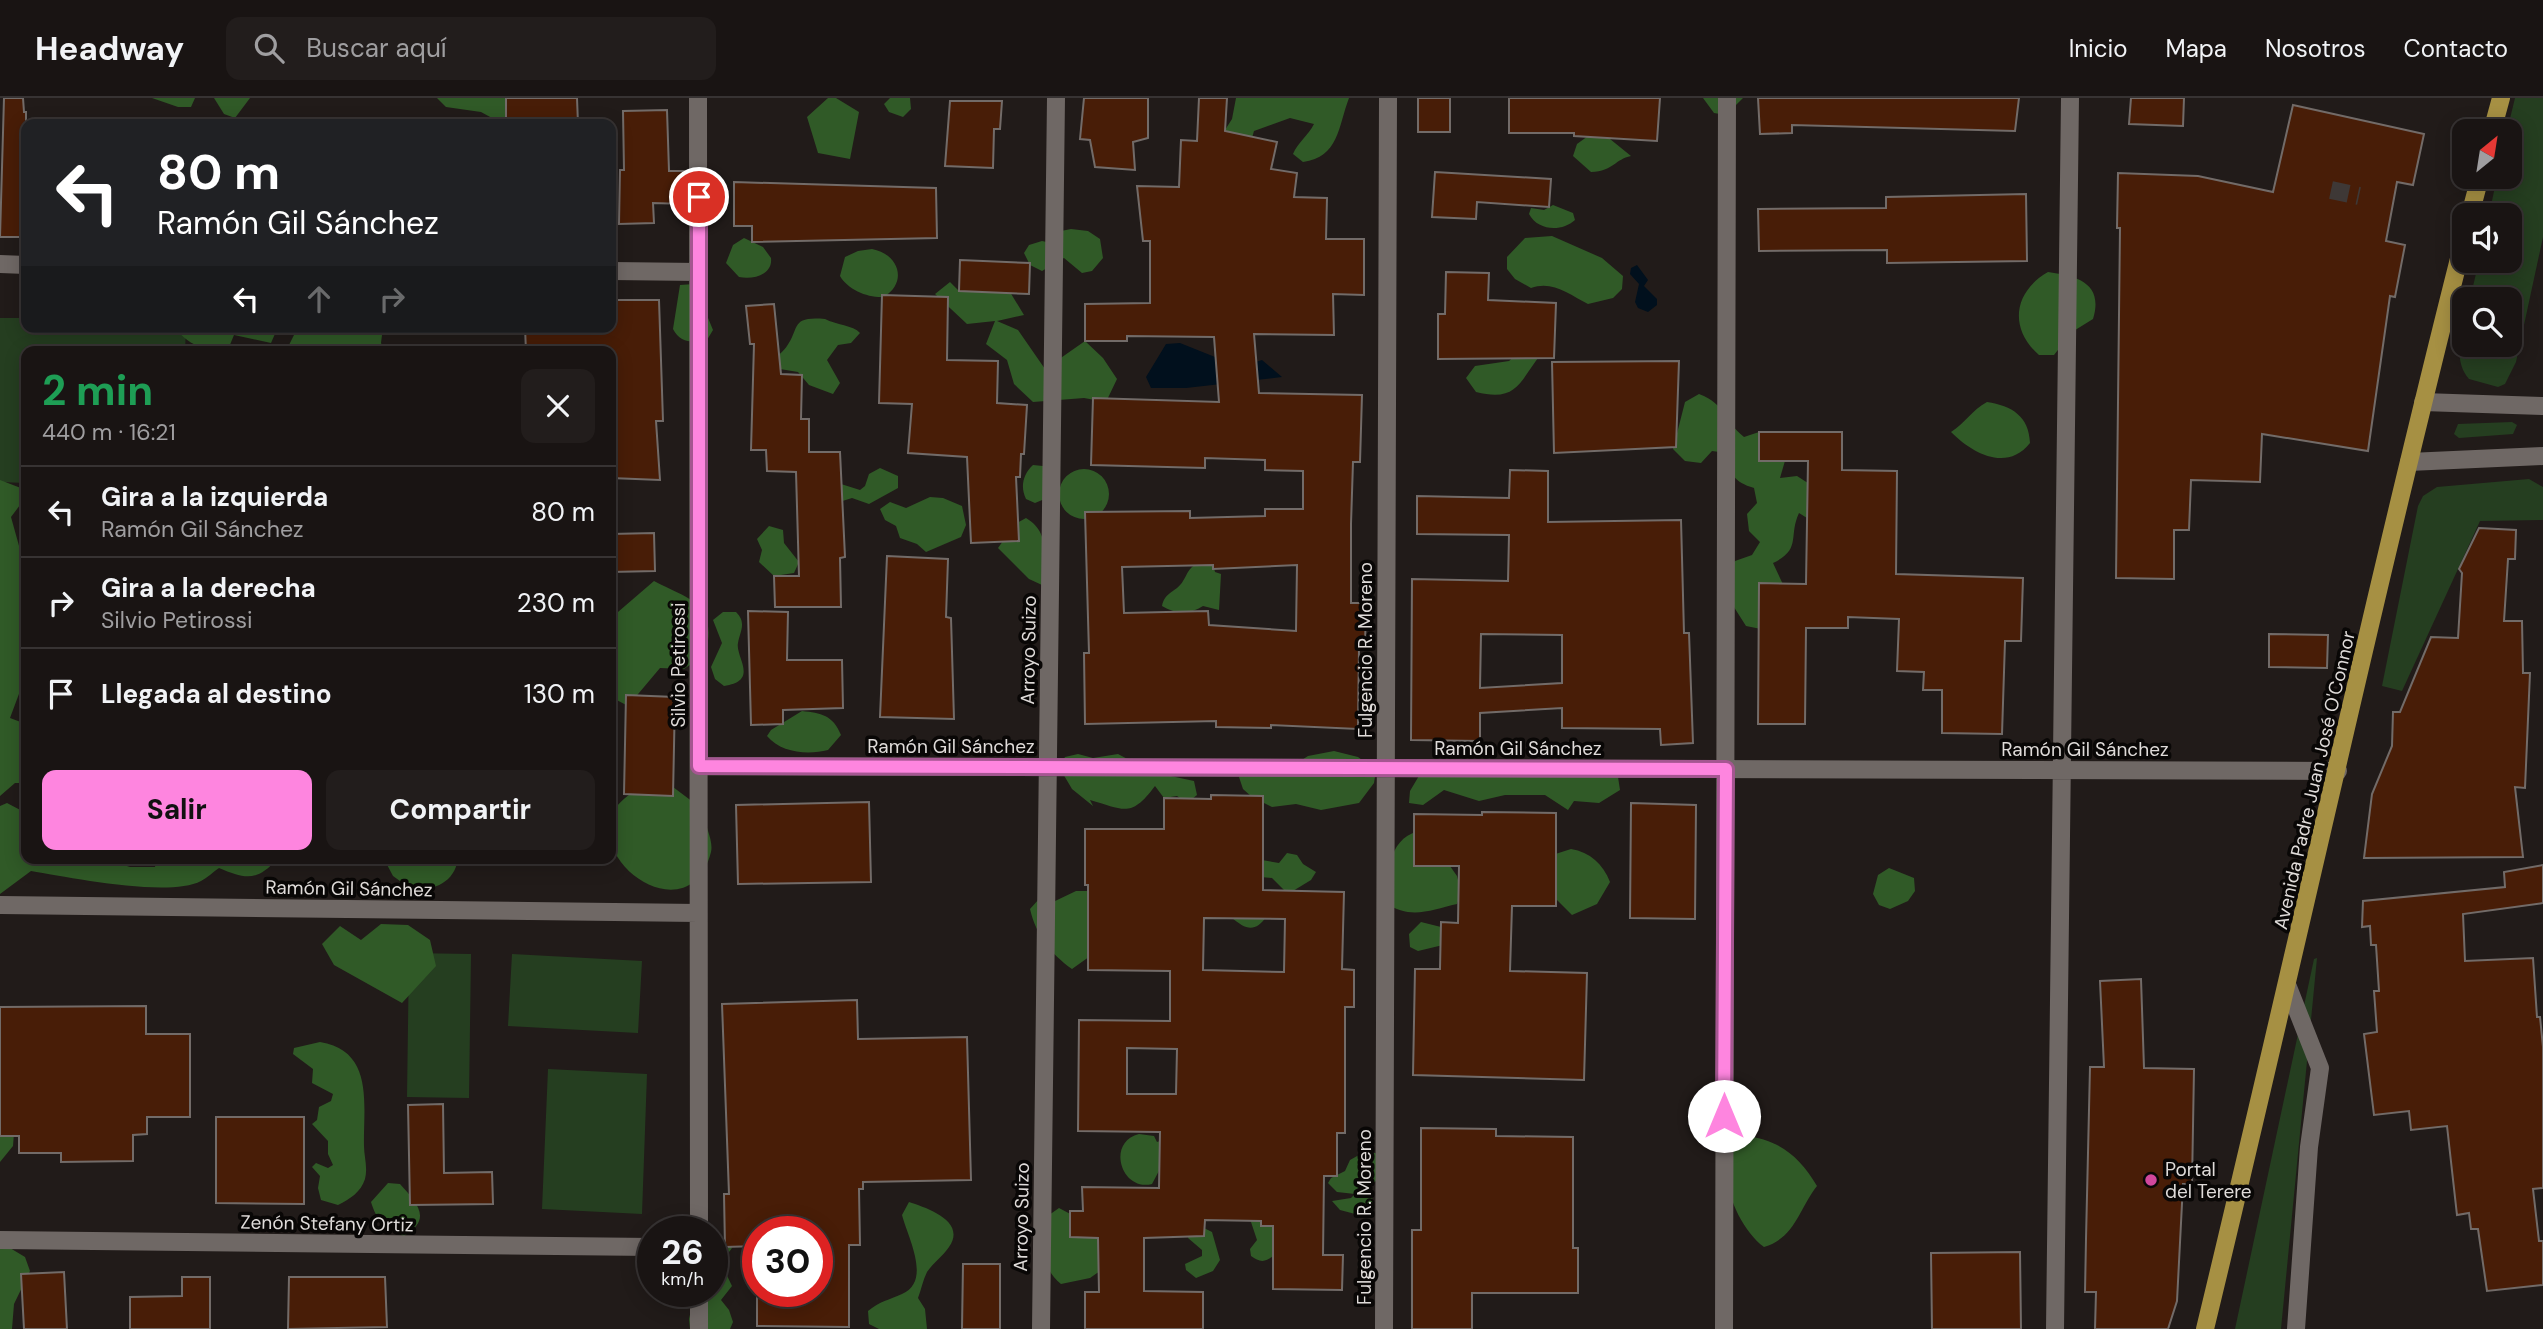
<!DOCTYPE html>
<html lang="es">
<head>
<meta charset="utf-8">
<style>
  body { margin:0; font-family:"DM Sans",sans-serif; background:#221d1c; color:#f1f3f6; height:100vh; display:flex; flex-direction:column; font-size:26px; white-space:nowrap }
  * { box-sizing:border-box; margin:0 }
  p { font-size:23px; color:#9f9ea0 }
  .icon { flex:none; width:38px; height:38px; fill:none; stroke:currentColor; stroke-width:2; stroke-linecap:round; stroke-linejoin:round }
  .map { position:relative; flex:1; overflow:hidden }
  .drawer { position:absolute; left:21px; top:248px; width:595px; height:518px; display:flex; flex-direction:column; background:#191413; border-radius:14px; box-shadow:0 4px 18px #0003,0 0 0 2px #373333 }
  .drawer>* { flex:none }
  .top-card { position:absolute; left:21px; top:21px; width:595px; height:214px; border-radius:14px; box-shadow:0 4px 18px #0003,0 0 0 2px #373333; background:#202124; color:#fff; overflow:hidden }
  .needle { width:46px; rotate:30deg }
  .buttons { position:absolute; left:2452px; top:21px; display:grid; gap:14px }
  .buttons a { display:grid; place-items:center; width:70px; height:70px; border-radius:14px; background:#191413; box-shadow:0 4px 18px #0003,0 0 0 2px #373333; font-size:35px }
  .speed { position:absolute; left:637px; top:1118px; display:flex; gap:14px; font-size:35px; font-weight:700; text-align:center }
  .speed>* { display:grid; place-content:center; width:91px; height:91px; border-radius:50%; background:#191413; box-shadow:0 4px 18px #0003,0 0 0 2px #373333; line-height:1 }
  .speed small { font-size:18px; font-weight:400 }
  .speed .limit { border:10px solid #d22; background:#fff; color:#111 }
  .pin { position:absolute; display:grid; place-items:center; width:60px; height:60px; color:#fff; margin:-30px; border:4px solid #fff; border-radius:50%; box-shadow:0 2px 7px #0007 }
  .me { position:absolute; width:77px; margin:-38px; rotate:0deg; stroke-linejoin:round; filter:drop-shadow(0 0 5px #0008) }
  .turn { display:flex; align-items:center; gap:24px; height:147px; padding:0 21px; font-size:32px }
  .turn .icon { width:91px; height:91px; stroke-width:2.5 }
  .turn b { display:block; font-size:49px; line-height:60px }
  .lanes { display:flex; align-items:center; height:66px; padding:0 21px; background:#0003; justify-content:center; gap:35px; direction:ltr }
  .lanes .off { opacity:.35 }
  .round { display:grid; place-items:center; flex:none; width:74px; height:74px; border-radius:14px; background:#221d1c }
  .overview { display:flex; align-items:center; justify-content:space-between; height:119px; padding:0 21px }
  h1 { font-size:42px; font-weight:700; line-height:52px; color:#1e9e55 }
  .cta { display:flex; gap:14px; margin-top:auto; padding:14px 21px }
  .cta a { flex:1; height:80px; border-radius:14px; background:#fe85df; color:#111; font-size:28px; font-weight:700; line-height:80px; text-align:center }
  .cta a+a { background:#221d1c; color:#f1f3f6 }
  ul { padding:0; list-style:none }
  li { display:flex; align-items:center; gap:21px; height:91px; padding:0 21px; border-top:2px solid #373333 }
  li div { flex:1 }
  li b { display:block; font-size:26px }
  li em { font-style:normal }
  header { display:flex; align-items:center; gap:42px; box-sizing:border-box; height:98px; padding:0 35px; background:#191413; border-bottom:2px solid #373333 }
  header strong { font-size:33px }
  nav { display:flex; gap:38px; margin-inline-start:auto; font-size:24px }
  .search { width:490px; height:63px; background:#221d1c; display:flex; align-items:center; gap:18px; box-sizing:border-box; padding:0 24px; border-radius:14px; color:#9f9ea0; font-size:26px }
  .map>svg:first-child { display:block }
  .green { fill:#253e20 }
  .forest { fill:#305a27 }
  .water { fill:#01101d }
  .building { fill:#481d07; stroke:#726b68; stroke-width:2; fill-rule:evenodd }
  .lines { fill:none; stroke-linecap:round; stroke-linejoin:round }
  .minor-tunnel { stroke:#3e3836; stroke-width:18; stroke-dasharray:18 9; stroke-linecap:butt }
  .minor { stroke:#6f6865; stroke-width:18 }
  .major { stroke:#a69043; stroke-width:18 }
  .route-casing { stroke:#a55691; stroke-width:18 }
  .route { stroke:#fe85df; stroke-width:12 }
  .hotel-dot { fill:#d1479c; stroke:#090706; stroke-width:2.5 }
  .labels { text-anchor:middle; stroke-width:7; stroke-linejoin:round; paint-order:stroke }
  .street-label { font-size:19px; fill:#dfdbd9; stroke:#090706 }
  .poi-label { font-size:19px; fill:#dfdbd9; stroke:#090706; text-anchor:start }
</style>
</head>
<body>
<header>
<strong>Headway</strong>
<div class="search"><svg class="icon" aria-label="search" viewBox="0 0 24 24"><circle cx="10" cy="10" r="6"/><path d="M15 15l6 6"/></svg>Buscar aquí</div>
<nav><a>Inicio</a><a>Mapa</a><a>Nosotros</a><a>Contacto</a></nav>
</header>
<div class="map">
<svg width="2543" height="1231" viewBox="0 0 2543 1231">
  <rect width="100%" height="100%" fill="#211b19"/>
  <!-- green -->
  <path class="green" d="M2515 0H2543V139L2516 264 2505 286 2498 289 2469 281C2455 264 2460 248 2464 228V247H2510V201H2470L2479 163H2510V117H2489L2497 79H2510L2507 33Z
    M0 220H26V229H186L185 254H26V385L0 384Z
    M2512 324 2517 327 2513 336 2459 340 2454 336 2458 326Z
    M2529 381 2543 389V422L2480 423 2402 593 2382 588 2418 408 2423 398 2437 389Z
    M409 855 471 856 469 1000 407 999Z
    M512 856 642 863 638 935 508 928Z
    M2317 860 2281 1231H2235L2314 861Z
    M548 971 647 976 642 1116 542 1111Z"/>
  <!-- forest -->
  <path class="forest" d="M152 0H195L191 9H178Z
    M214 0H250L235 20 224 16Z
    M437 0H535L582 22 584 26H503L481 14 446 9Z
    M828 0H836L859 14 850 61 818 55 807 19Z
    M890 0H910L911 11 903 19 889 14 884 6Z
    M1236 0H1349C1338 29 1339 59 1303 64L1293 56C1298 44 1308 38 1314 26L1290 20 1254 33 1243 71 1225 72V32L1232 21Z
    M1703 0H1743L1726 17 1714 15Z
    M1588 38 1610 41 1631 58C1615 61 1614 73 1591 74L1573 58 1577 46Z
    M1553 107 1573 115 1575 122C1562 134 1538 133 1529 116L1531 110 1544 112Z
    M1071 131 1088 133 1100 141 1103 160 1092 173 1082 175 1064 160 1042 173 1030 167 1024 155 1029 147 1042 143 1051 145 1061 133Z
    M1552 138 1602 160 1623 178 1622 191 1613 200 1588 206C1569 196 1552 182 1531 190L1515 181 1507 171V159L1525 140Z
    M744 140 763 149 771 160C773 177 753 182 739 179L726 165 733 147Z
    M872 151C899 156 908 184 884 199 868 200 848 192 840 178L845 159 858 153Z
    M2048 174C2077 178 2104 185 2093 221L2072 234 2054 257H2039C2009 231 2013 194 2048 174Z
    M950 184 959 193 1010 194 1024 217 997 223 1018 232 1045 271 1085 243 1103 260 1117 281 1106 304 1084 300 1033 304 1014 286 1007 262 986 246 995 223 967 226 935 196Z
    M694 186 713 232 707 242C693 245 680 245 673 231L680 187Z
    M825 221C836 227 853 227 860 235L851 245 838 247 827 262 840 285 833 296 809 287 798 274 780 271 774 261C778 257 784 253 787 248 800 230 790 218 825 221Z
    M175 229H278L271 245 234 237 227 254C208 254 185 246 175 229Z
    M298 229H383L381 245 385 254H289L287 251Z
    M1533 242 1545 252C1519 280 1521 305 1476 294L1466 280 1475 268 1509 263Z
    M1699 296C1727 307 1723 322 1744 339L1759 334 1778 336 1789 349 1780 380 1797 378 1811 387 1815 403 1807 420 1799 415C1788 439 1802 451 1773 465L1787 495 1761 531 1746 528 1732 506 1725 473 1735 463 1752 457 1760 444 1749 433 1747 416 1757 405 1754 390C1734 384 1729 376 1727 355L1712 353 1701 365 1685 363 1673 351 1685 304Z
    M1987 304C2012 308 2029 318 2030 345 2007 374 1973 356 1951 334 1965 325 1972 312 1987 304Z
    M1033 367 1043 368 1047 400 1035 405 1026 401C1020 389 1023 376 1033 367Z
    M880 370 898 378V390L869 406 852 400 833 406 841 386 860 392 865 388 869 376Z
    M1059 396a25 25 0 1 1 50 0a25 25 0 1 1-50 0Z
    M0 382 26 392V399L11 419 26 473V577L10 620 26 626V685H15L0 698Z
    M930 399 943 400 962 408 966 427 961 439 926 454 917 446 900 440 896 428 885 422 880 411 890 404 906 410Z
    M1026 420C1052 435 1043 462 1042 487L1029 481 998 450 1015 426Z
    M769 428 783 432 784 445 799 464 794 475 774 478 759 464 762 452 757 441Z
    M1197 465 1213 466 1215 474 1221 476 1219 512 1203 508C1190 517 1175 516 1162 508 1165 493 1177 494 1183 483 1188 475 1188 471 1197 465Z
    M654 483C695 504 716 505 706 556L684 571 660 570 628 608 611 599V520Z
    M723 514H736C747 525 740 533 738 545 735 559 760 583 724 588L715 581 711 569 722 545 713 522Z
    M802 613C821 615 833 617 841 637L828 652C808 657 781 655 767 638L771 632Z
    M1334 653 1358 659 1376 672 1374 685 1359 705 1321 712 1296 706 1272 709 1252 699 1243 691 1239 679 1244 668 1297 665 1308 658Z
    M1078 656 1093 660 1118 656 1152 674 1194 683 1197 697 1187 705 1177 698 1164 700 1155 688C1131 720 1125 712 1090 702L1093 708 1072 691 1059 669 1065 659Z
    M1423 671 1618 679 1620 692 1599 705 1574 703 1568 712 1545 697H1505L1479 703 1444 692 1423 707 1409 705 1410 693Z
    M647 683 673 689 705 713C702 725 714 740 711 754 690 835 590 768 612 716 617 703 637 692 647 683Z
    M7 705 26 715V761H105L130 769H155L156 761H277C257 784 245 781 219 770 213 774 207 780 201 783 168 800 69 779 31 773L0 796V708Z
    M1418 733 1442 741 1450 768 1457 778 1461 794 1457 806C1431 812 1410 822 1386 805 1389 776 1386 743 1418 733Z
    M1571 751C1590 754 1603 766 1610 784L1597 806 1572 817 1554 799 1543 760Z
    M1287 755 1297 757 1303 766 1316 774 1311 782 1288 796 1272 780 1260 779 1262 762 1279 765Z
    M384 761H458C454 785 435 791 414 793L393 778Z
    M1889 770 1914 780 1915 793 1908 803 1890 811 1879 807 1873 796 1878 777Z
    M1076 793H1089L1093 856 1072 871C1051 856 1036 837 1030 811L1039 801 1053 804Z
    M1267 818C1255 835 1246 832 1231 819Z
    M1421 824 1441 829 1443 847 1418 853 1410 849 1409 836Z
    M381 826 408 827 430 842 436 868 402 905 334 867 322 846 340 828 361 842Z
    M320 944C375 953 363 1008 364 1048 364 1058 368 1070 365 1081 361 1094 350 1101 338 1107L321 1102 318 1090 320 1078 312 1069 316 1065 328 1070 333 1067 328 1056V1043L312 1026 317 1022 319 1009 331 1003 333 996 312 985 313 971 293 956 294 950Z
    M0 962 14 1035 13 1048 0 1064Z
    M1139 1036 1154 1038 1157 1044 1160 1043 1161 1069 1152 1086C1121 1094 1106 1044 1139 1036Z
    M1744 1038C1779 1041 1800 1059 1817 1088 1799 1111 1795 1140 1764 1149 1735 1127 1709 1064 1744 1038Z
    M1366 1053 1379 1056 1376 1083 1369 1088 1374 1108 1359 1117 1340 1112 1332 1103 1351 1100 1355 1096 1337 1094 1328 1085 1331 1080 1345 1073 1350 1062Z
    M388 1085 400 1086C417 1105 433 1121 404 1138 385 1132 377 1123 371 1104Z
    M909 1104C927 1110 967 1123 949 1149 943 1158 933 1165 927 1174 923 1182 921 1192 918 1200L925 1211 927 1231H879L869 1226 868 1213C880 1203 889 1202 902 1196 932 1183 908 1140 902 1117Z
    M1059 1110 1110 1137 1100 1173 1090 1180 1061 1186C1038 1167 1044 1143 1049 1117Z
    M1243 1115 1277 1128 1273 1158C1265 1165 1259 1164 1251 1158L1250 1151 1257 1142 1251 1124Z
    M1200 1128 1212 1134 1220 1162 1213 1173 1196 1180 1186 1172 1185 1166 1202 1158V1152L1188 1140 1190 1134Z
    M712 1137 728 1145 732 1150 721 1165 732 1188 721 1202 729 1212 733 1224 730 1231H690L689 1221 694 1199 690 1194H712Z
    M0 1144 25 1159 30 1173 14 1206 12 1231H0Z"/>
  <!-- water -->
  <path class="water" d="M1637 167 1648 182 1644 188 1657 201V207L1648 214 1638 210 1635 204 1639 186 1630 176 1631 170Z
    M1180 245 1215 259 1224 274 1262 262 1282 279 1186 290H1151L1146 279 1166 246Z"/>
  <!-- building -->
  <path class="building" d="M4 0H23L24 14H26V139H0Z
    M506 0H577L578 26H506Z
    M1084 0H1148V40L1133 44 1135 72 1095 69 1090 42 1080 41Z
    M1199 0H1227L1225 33 1277 44 1271 71 1297 75 1294 99 1327 100 1326 141H1364V197L1333 196 1334 237 1254 236 1259 295 1362 297 1360 364H1353L1351 426V505H1366L1365 549H1359L1358 631 1271 627V630L1216 629V623L1085 626 1084 555H1089L1085 414 1190 413V420L1265 418V411H1303V373L1265 372V362L1205 360V370L1091 367 1093 300 1219 304 1214 239 1127 238V243H1085V206L1150 205V143H1143L1137 88 1179 89 1181 42 1197 43ZM1213 467V471L1297 467 1296 533 1209 527 1208 513 1124 515 1122 469Z
    M1418 0H1450V34H1418Z
    M1509 0H1660L1657 43 1574 38V35H1509Z
    M1758 0H2019L2015 33 1792 27V35L1760 36Z
    M2131 0H2184L2183 28 2129 26Z
    M950 3H1002L1000 31H994L993 70 945 68Z
    M2293 7 2424 36 2413 87 2397 84 2386 143 2405 147 2395 199 2390 198 2368 353 2262 336 2260 384 2191 382 2189 432H2174V481L2116 480 2120 130H2117L2118 75 2198 78 2273 94Z
    M667 12 669 73H686L685 106 653 105 654 125 619 126 620 72H624L623 13Z
    M1435 74 1551 81 1549 109 1477 104 1476 121 1432 119Z
    M734 84 936 90 937 140 752 144V128H734Z
    M2026 96 2027 163 1887 165V152L1759 153 1758 111 1886 110V99Z
    M960 162 1030 165 1029 196 959 193Z
    M1446 174 1489 175 1488 202 1556 205 1554 260 1438 261V216H1445Z
    M882 197 948 199 947 262 998 263 997 305 1027 307 1024 356H1021L1020 379H1016L1019 443 971 445 967 359 908 355 912 306 879 305Z
    M611 202H659L663 323H656L660 382 611 380V254H526L525 229H611Z
    M774 206 781 276 802 277 801 321H809V354H840L845 459 840 460 841 509H775L774 478H799L796 374 767 373 766 352H751L754 246H750L746 208Z
    M1679 263 1676 349 1554 355 1552 264Z
    M1759 334H1842V372L1897 373 1896 476 2023 480 2021 543H2005L2002 636 1942 635V592H1923L1924 574 1897 573 1899 521 1848 519V530H1806L1805 626H1758L1759 485 1806 486 1808 363H1759Z
    M1510 372 1548 373V424L1681 422 1684 535H1689L1693 645 1661 647 1660 631 1562 630V610L1480 615V643L1411 642 1412 481 1508 483 1509 437 1417 436V398L1509 400ZM1481 536 1562 537V585L1480 590Z
    M2479 430 2516 432 2515 461H2508L2504 523H2522L2523 575H2530L2525 690 2515 689 2523 759 2364 760 2372 696 2392 648 2393 614H2400L2431 539 2458 540 2462 475 2459 471Z
    M654 435 655 473 611 474V436Z
    M887 458 948 461 946 519 951 520 954 621 880 619Z
    M748 513 788 514 787 562H842L843 610 783 612V626L751 627Z
    M2269 536 2328 537 2327 570 2269 569Z
    M626 597 675 599 673 698 624 696Z
    M1211 697 1263 698V792L1344 794 1342 871 1354 872V909H1345V1035H1337V1078H1324L1323 1157H1343L1342 1192 1273 1191V1128H1261V1123L1205 1122 1204 1138 1144 1140V1193L1203 1194V1231H1085V1194H1099L1098 1140 1070 1139V1113H1083L1082 1089 1159 1090 1160 1034 1078 1033 1079 922 1170 923V873L1088 872V787H1085V731H1164V700L1211 701ZM1204 820 1285 821 1284 874 1203 872ZM1127 950 1177 951 1176 996H1127Z
    M869 704 871 784 738 786 736 707Z
    M1631 705 1696 707 1695 821 1630 820Z
    M1482 714 1556 715V808H1512L1510 873 1587 875 1584 982 1413 977 1415 871H1440L1441 824 1458 825 1459 768H1414V716L1482 717Z
    M2543 767V805L2463 816 2465 863 2533 860 2537 919H2540L2543 949V1090L2533 1091 2539 1143H2543V1187L2487 1193 2478 1131H2471L2469 1115 2457 1117 2447 1028 2411 1032 2409 1013 2374 1017 2364 936 2377 934 2374 893H2379L2376 847H2371L2370 828 2362 829 2363 803 2505 789 2504 774Z
    M2141 881 2144 970 2194 971 2192 1086H2183L2177 1203 2168 1231H2095L2096 1194H2085L2086 1141 2090 969H2104L2100 883Z
    M857 902 858 941 967 939 971 1082 863 1084V1091H859L860 1147H849V1229L757 1228V1199H797V1194H817V1134H758V1148L725 1149 724 1096H729L722 906Z
    M146 908V936H190V1019H147V1036L133 1037V1063L61 1064V1055H19V1038H0V909Z
    M443 1006 444 1075 492 1074 493 1106 410 1107 408 1007Z
    M216 1019H304V1106L216 1105Z
    M1421 1030 1496 1031V1038L1573 1039V1150H1578V1195H1472V1231H1412V1132H1421Z
    M2020 1154 2021 1231H1932L1931 1155Z
    M963 1166H1000V1231H962Z
    M64 1174 67 1231H24L21 1176Z
    M182 1179H210V1231H130V1199L182 1198Z
    M289 1179H385L387 1229 288 1231Z"/>
  <g class="lines">
    <!-- minor-tunnel -->
    <path class="minor-tunnel" d="M2331 92 2359 98"/>
    <!-- minor -->
    <path class="minor" d="M698 0 699 1134
      M0 166 26 167
      M611 173 699 174
      M2423 304 2543 308
      M2409 364 2543 358
      M699 668 2338 673
      M0 807 698 815
      M2288 889 2320 970 2309 1049 2296 1231
      M0 1142 653 1149
      M699 1231V1194
      M1041 1231 1056 0
      M1384 1231 1388 0
      M1724 1231 1727 0
      M2055 1231 2070 0"/>
    <!-- major -->
    <path class="major" d="M2492 33 2501 0
      M2470 117 2480 79
      M2205 1231C2293 868 2372 503 2464 141"/>
  </g>
  <g class="lines">
    <!-- route casing -->
    <g class="route-casing">
      <path id="route" d="M699 99V668L1726 671 1724 1018"/>
    </g>
    <!-- route -->
    <use href="#route" class="route"/>
  </g>
  <!-- markers -->
  <circle class="hotel-dot" cx="2151" cy="1082" r="7"/>
  <g class="labels">
    <!-- street labels -->
    <g class="street-label">
      <text transform="translate(1028 552) rotate(-89)" y="7">Arroyo Suizo</text>
      <text transform="translate(1365 552) rotate(-90)" y="7">Fulgencio R. Moreno</text>
      <text transform="translate(678 567) rotate(-90)" y="7">Silvio Petirossi</text>
      <text x="951" y="655">Ramón Gil Sánchez</text>
      <text x="1518" y="657">Ramón Gil Sánchez</text>
      <text x="2085" y="658">Ramón Gil Sánchez</text>
      <text transform="translate(2314 682) rotate(-77)" y="7">Avenida Padre Juan José O'Connor</text>
      <text transform="translate(349 790) rotate(1)" y="7">Ramón Gil Sánchez</text>
      <text transform="translate(1021 1119) rotate(-89)" y="7">Arroyo Suizo</text>
      <text transform="translate(1364 1119) rotate(-90)" y="7">Fulgencio R. Moreno</text>
      <text transform="translate(327 1125) rotate(1)" y="7">Zenón Stefany Ortiz</text>
    </g>
    <!-- poi labels -->
    <g class="poi-label">
      <text x="2165" y="1078">Portal<tspan x="2165" dy="22">del Terere</tspan></text>
    </g>
  </g>
</svg>
<div class="buttons">
<a><svg class="needle" viewBox="-14 -14 28 28"><path d="M0-13l5 13h-10z" fill="#e53935"/><path d="M0 13l5-13h-10z" fill="#9f9ea0"/></svg></a>
<a><svg class="icon" aria-label="sound" viewBox="0 0 24 24"><path d="M4 9h4l5-4v14l-5-4H4zM17 9q2 3 0 6"/></svg></a>
<a><svg class="icon" aria-label="search" viewBox="0 0 24 24"><circle cx="10" cy="10" r="6"/><path d="M15 15l6 6"/></svg></a>
</div>
<div class="speed"><div>26<small>km/h</small></div><div class="limit">30</div></div>
<div class="pin" style="left:699px;top:99px;background:#d93025"><svg class="icon" aria-label="arrive" viewBox="0 0 24 24"><path d="M6 21V4h12l-3 4 3 4H6"/></svg></div>
<svg class="me" style="left:1724px;top:1018px" viewBox="-20 -20 40 40"><circle r="19" fill="#fff"/><path d="M0-13L10 11 0 6-10 11z" fill="#fe85df"/></svg>
<div class="top-card">
<div class="turn"><svg class="icon" aria-label="left" viewBox="0 0 24 24"><path d="M17 20v-9H6M10 6l-5 5 5 5"/></svg><div><b>80 m</b>Ramón Gil Sánchez</div></div>
<div class="lanes"><svg class="icon" aria-label="left" viewBox="0 0 24 24"><path d="M17 20v-9H6M10 6l-5 5 5 5"/></svg><svg class="icon off" aria-label="ahead" viewBox="0 0 24 24"><path d="M12 20V5M6 11l6-6 6 6"/></svg><svg class="icon off" aria-label="right" viewBox="0 0 24 24"><path d="M7 20v-9h11M14 6l5 5-5 5"/></svg></div>
</div>
<section class="drawer">
<div class="overview"><div><h1>2 min</h1><p>440 m · 16:21</p></div><a class="round"><svg class="icon" aria-label="close" viewBox="0 0 24 24"><path d="M6 6l12 12M18 6L6 18"/></svg></a></div>
<ul>
<li><svg class="icon" aria-label="left" viewBox="0 0 24 24"><path d="M17 20v-9H6M10 6l-5 5 5 5"/></svg><div><b>Gira a la izquierda</b><p>Ramón Gil Sánchez</p></div><em>80 m</em></li>
<li><svg class="icon" aria-label="right" viewBox="0 0 24 24"><path d="M7 20v-9h11M14 6l5 5-5 5"/></svg><div><b>Gira a la derecha</b><p>Silvio Petirossi</p></div><em>230 m</em></li>
<li><svg class="icon" aria-label="arrive" viewBox="0 0 24 24"><path d="M6 21V4h12l-3 4 3 4H6"/></svg><div><b>Llegada al destino</b></div><em>130 m</em></li>
</ul>
<div class="cta"><a>Salir</a><a>Compartir</a></div>
</section>
</div>
</body>
</html>
